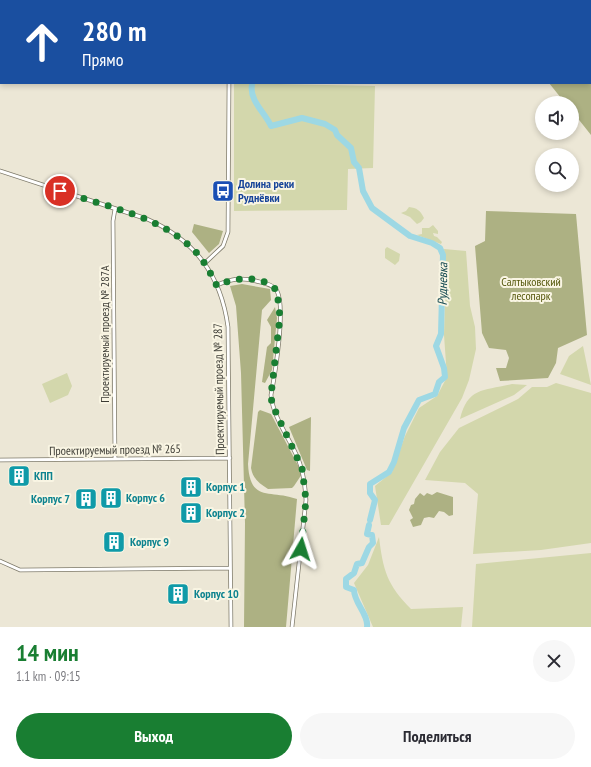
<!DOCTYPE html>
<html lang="ru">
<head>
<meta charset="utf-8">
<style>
  body { margin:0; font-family:"PT Sans Narrow",sans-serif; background:#f7f7f7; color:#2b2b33; height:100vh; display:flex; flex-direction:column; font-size:15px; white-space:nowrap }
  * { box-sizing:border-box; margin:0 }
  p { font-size:13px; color:#7c7c81 }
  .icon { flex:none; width:22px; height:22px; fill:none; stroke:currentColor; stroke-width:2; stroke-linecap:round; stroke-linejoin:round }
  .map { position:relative; height:627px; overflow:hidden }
  .side { display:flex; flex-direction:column; background:#fff; flex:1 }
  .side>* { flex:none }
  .banner { position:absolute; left:0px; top:0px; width:591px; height:84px; box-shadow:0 2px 6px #0003; background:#1a4fa0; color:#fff; overflow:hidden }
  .tools { position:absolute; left:535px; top:96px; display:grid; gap:8px }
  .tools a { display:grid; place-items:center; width:44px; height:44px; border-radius:50%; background:#fff; box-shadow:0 2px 6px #0003; font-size:20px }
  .pin { position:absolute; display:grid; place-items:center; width:34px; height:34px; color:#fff; margin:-17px; border:2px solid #fff; border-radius:50%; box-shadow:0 1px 4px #0007 }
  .me { position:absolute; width:44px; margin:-22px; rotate:6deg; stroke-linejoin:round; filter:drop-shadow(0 0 3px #0008) }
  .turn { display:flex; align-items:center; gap:14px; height:84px; padding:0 16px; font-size:18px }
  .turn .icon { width:52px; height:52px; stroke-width:2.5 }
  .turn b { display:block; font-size:28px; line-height:34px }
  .round { display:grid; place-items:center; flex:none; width:42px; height:42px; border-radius:21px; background:#f7f7f7 }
  .overview { display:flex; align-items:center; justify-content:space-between; height:68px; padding:0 16px }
  h1 { font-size:24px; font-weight:600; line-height:30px; color:#197e32 }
  .action { display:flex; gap:8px; margin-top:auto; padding:8px 16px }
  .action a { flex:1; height:46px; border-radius:24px; background:#197e32; color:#fff; font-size:16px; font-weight:600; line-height:46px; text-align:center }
  .action a+a { background:#f7f7f7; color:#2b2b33 }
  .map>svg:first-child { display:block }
  .green { fill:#d3d7ac }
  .forest { fill:#adb183 }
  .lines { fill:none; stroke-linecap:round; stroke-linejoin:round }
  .river { stroke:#9dd8e4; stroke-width:6 }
  .minor-casing { stroke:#7e7a6a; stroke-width:4.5 }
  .minor { stroke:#fff; stroke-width:3 }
  .route { stroke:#197e32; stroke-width:7; stroke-dasharray:0 12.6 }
  .labels { text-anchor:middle; stroke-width:4; stroke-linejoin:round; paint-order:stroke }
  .transit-label { font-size:12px; font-weight:bold; fill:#164399; stroke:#f9f5e3; text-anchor:start }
  .park-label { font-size:12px; fill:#56590d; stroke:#f9f5e3 }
  .street-label { font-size:12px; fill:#3c3b34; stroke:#f9f5e3 }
  .culture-label { font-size:12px; font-weight:bold; fill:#0d838f; stroke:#f9f5e3; text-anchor:start }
  .water-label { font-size:13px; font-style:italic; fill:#144952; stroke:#f9f5e3 }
</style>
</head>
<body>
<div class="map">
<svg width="591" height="627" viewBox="0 0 591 627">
  <rect width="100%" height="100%" fill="#ece7d6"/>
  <!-- green -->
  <path class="green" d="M234 83 375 86 373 168 348 169 347 210 234 211Z
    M409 207C417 208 420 210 424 218L421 222 417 224 410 217 401 213 406 211Z
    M433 225 438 231V234L433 233 434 236 437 237 442 242 441 244 417 235 422 234V228H429Z
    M387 247 400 254 399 261 395 265 385 258V249Z
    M444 249 466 251 470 306 475 327 476 349 469 380 462 398 389 525H381L375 486 392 472 405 436 419 408 437 396 447 377 444 335 446 267Z
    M583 346 591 385 560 374 569 356Z
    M67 373 72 386 68 395 50 403 42 384Z
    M556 383 591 393V543L541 550 473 554 478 494 465 483 425 480 440 452 459 428 518 399 532 387H547Z
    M512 384 527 385 514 395 460 419C468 387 483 391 512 384Z
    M379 537C383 570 387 585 411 609L463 607 461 627H373L354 583 368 565Z
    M591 553V627H472L476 564Z"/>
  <!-- forest -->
  <path class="forest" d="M500 0H591V135L572 111V103H565L549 83H590V1Z
    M486 211 576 214 587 335 558 348 556 363 548 378 500 381 496 368H506L509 358 506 350 489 348 482 333 475 246 485 241Z
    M194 224 223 231 219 244 209 253 192 232Z
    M242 284 270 289 271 300 262 310 248 464C250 503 270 489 297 499L286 627H244L245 523 241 373 236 306 230 286Z
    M275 307 277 318 272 370 265 383 262 382 267 347 271 343V327L267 320Z
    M260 410 271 414 301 471 302 474 294 486 292 488 268 489C259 483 253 479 251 468L258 412Z
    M311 417 310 471 307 470 289 427Z
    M437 492 453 497V515L449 516 444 512 439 511 434 518 429 517 424 518 421 525 413 527 410 520 413 518 409 510 411 505 414 504 415 499 420 493 424 496 427 493 432 495Z"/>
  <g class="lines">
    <!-- river -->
    <path class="river" d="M207 0V1
      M252 85C249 100 265 113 271 126L302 118 325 124 335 130 337 135 351 148 354 162 359 168 363 191 372 208 410 236 432 243 440 248 443 255 441 334 436 346 444 368 445 377 439 382 435 394 419 400 404 428 394 462 389 472 370 484V493L375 500 370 520
      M367 627C369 615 354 603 354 590L346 587V579L354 573 357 564 362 563 369 547 373 543 372 535 367 534 369 525"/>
    <!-- minor casing -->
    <g class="minor-casing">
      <path id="minor" d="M299 0 301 1
        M445 0V1
        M43 1 44 0
        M218 1 219 0
        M400 1V0
        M408 1 410 0
        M0 77H1
        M0 171 147 219C195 240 221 275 228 327L231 627
        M205 263 223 246 228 232 229 83
        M217 285C231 279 241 277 256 281 263 283 273 284 277 291 286 308 275 374 271 395 273 416 286 433 295 452 303 467 305 483 306 500L292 627
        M115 459 113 221 115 209
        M0 460 230 458
        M0 561 20 570 230 568"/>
    </g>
    <!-- minor -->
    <use href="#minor" class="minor"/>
  </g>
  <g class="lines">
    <!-- route -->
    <path class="route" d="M60 191C106 207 160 215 196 252 205 262 211 274 217 286 233 277 264 274 277 291L280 317 271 395 272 404 302 468 306 500 301 549"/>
  </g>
  <!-- icons -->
  <defs>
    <g id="bus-square" transform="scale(1.15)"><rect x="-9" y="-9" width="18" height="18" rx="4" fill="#1a4fb4" stroke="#f9f5e3"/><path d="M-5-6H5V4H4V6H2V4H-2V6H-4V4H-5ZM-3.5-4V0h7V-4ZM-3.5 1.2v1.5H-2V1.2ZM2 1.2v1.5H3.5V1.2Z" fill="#fff"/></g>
    <g id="building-square" transform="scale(1.15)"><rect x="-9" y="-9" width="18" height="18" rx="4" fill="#0f9aa8" stroke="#f9f5e3"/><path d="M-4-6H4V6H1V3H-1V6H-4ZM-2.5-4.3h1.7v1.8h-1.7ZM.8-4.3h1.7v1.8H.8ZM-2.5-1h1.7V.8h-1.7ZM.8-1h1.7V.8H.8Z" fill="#fff"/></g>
  </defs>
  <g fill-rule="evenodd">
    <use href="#bus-square" x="223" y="191"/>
    <use href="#building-square" x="19" y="476"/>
    <use href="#building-square" x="191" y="487"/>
    <use href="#building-square" x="111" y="498"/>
    <use href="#building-square" x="86" y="499"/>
    <use href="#building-square" x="191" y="513"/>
    <use href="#building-square" x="114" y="542"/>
    <use href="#building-square" x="178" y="594"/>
  </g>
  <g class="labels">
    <!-- transit labels -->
    <g class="transit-label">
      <text x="238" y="188">Долина реки<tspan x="238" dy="14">Руднёвки</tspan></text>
    </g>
    <!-- park labels -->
    <g class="park-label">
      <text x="531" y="286">Салтыковский<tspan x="531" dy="14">лесопарк</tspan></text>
    </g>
    <!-- street labels -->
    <g class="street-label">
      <text transform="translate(105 334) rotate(-90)" y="4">Проектируемый проезд № 287А</text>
      <text transform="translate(219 389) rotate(-91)" y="4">Проектируемый проезд № 287</text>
      <text transform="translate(115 450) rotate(-1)" y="4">Проектируемый проезд № 265</text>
    </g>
    <!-- culture labels -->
    <g class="culture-label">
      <text x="34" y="480">КПП</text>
      <text x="206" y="491">Корпус 1</text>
      <text x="126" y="502">Корпус 6</text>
      <text x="70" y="503" text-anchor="end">Корпус 7</text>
      <text x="206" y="517">Корпус 2</text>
      <text x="130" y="546">Корпус 9</text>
      <text x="194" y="598">Корпус 10</text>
    </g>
    <!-- water labels -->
    <g class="water-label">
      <text transform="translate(442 284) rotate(-89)" y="5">Рудневка</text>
    </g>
  </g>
</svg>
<div class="tools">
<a><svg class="icon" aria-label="sound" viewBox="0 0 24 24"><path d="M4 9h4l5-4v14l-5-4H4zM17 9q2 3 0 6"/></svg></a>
<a><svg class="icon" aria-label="search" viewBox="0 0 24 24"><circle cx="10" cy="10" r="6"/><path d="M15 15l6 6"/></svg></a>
</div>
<div class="pin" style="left:60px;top:191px;background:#d93025"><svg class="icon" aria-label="arrive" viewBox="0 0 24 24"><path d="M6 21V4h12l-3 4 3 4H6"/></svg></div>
<svg class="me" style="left:301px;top:549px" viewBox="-20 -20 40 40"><path d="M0-17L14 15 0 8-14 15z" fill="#197e32" stroke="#fff" stroke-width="4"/></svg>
<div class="banner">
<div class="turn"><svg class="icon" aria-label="ahead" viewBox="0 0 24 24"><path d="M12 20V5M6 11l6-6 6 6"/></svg><div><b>280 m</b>Прямо</div></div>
</div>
</div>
<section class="side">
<div class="overview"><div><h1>14 мин</h1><p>1.1 km · 09:15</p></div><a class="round"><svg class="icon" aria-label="close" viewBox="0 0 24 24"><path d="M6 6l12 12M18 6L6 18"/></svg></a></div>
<div class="action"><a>Выход</a><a>Поделиться</a></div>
</section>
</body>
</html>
